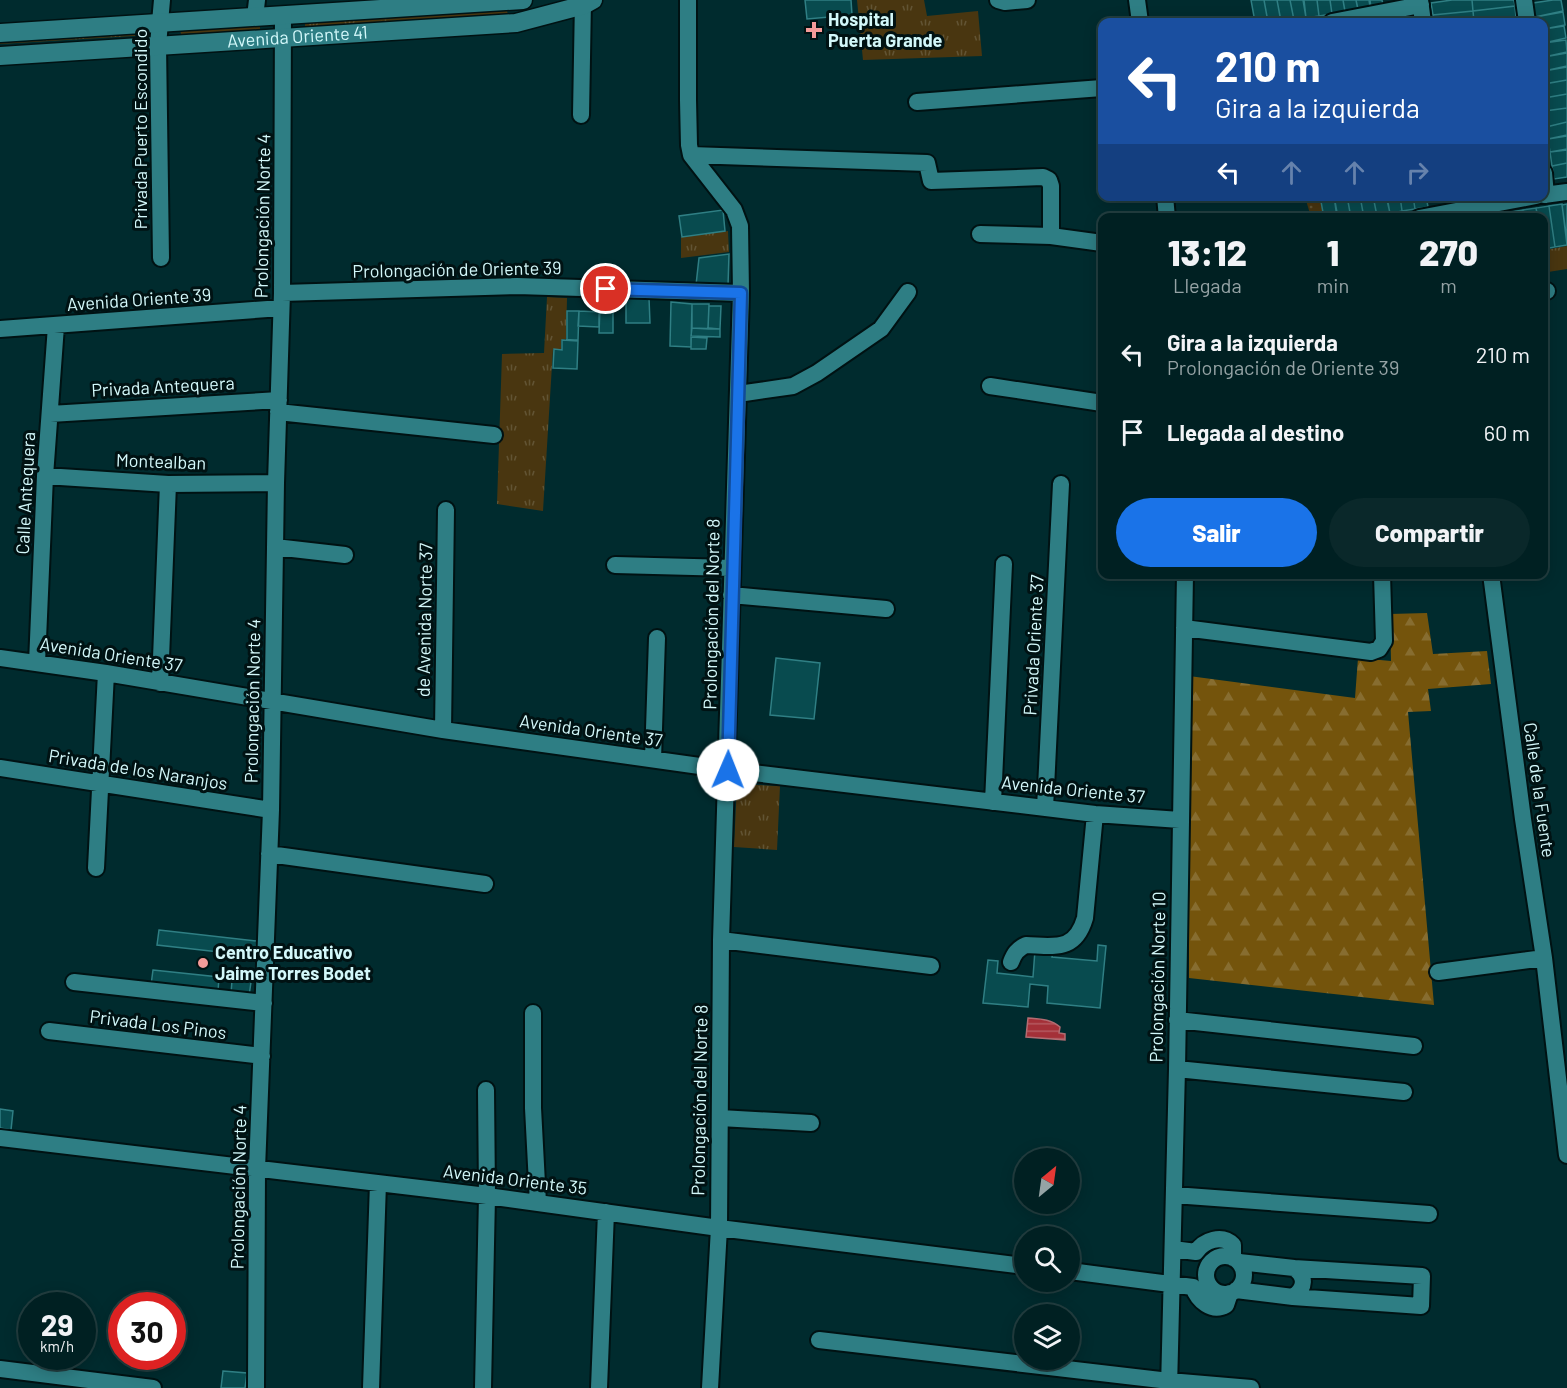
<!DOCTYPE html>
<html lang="es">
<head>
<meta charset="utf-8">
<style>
  body { margin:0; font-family:Barlow,sans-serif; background:#0a282a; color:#f1f3f6; height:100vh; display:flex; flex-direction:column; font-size:22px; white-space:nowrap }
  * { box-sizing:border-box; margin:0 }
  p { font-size:20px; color:#95a3a5 }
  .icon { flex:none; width:33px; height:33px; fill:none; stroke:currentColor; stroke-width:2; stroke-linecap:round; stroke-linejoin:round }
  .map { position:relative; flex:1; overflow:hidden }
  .panel { position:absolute; left:1098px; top:213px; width:450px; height:366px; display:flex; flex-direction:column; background:#002022; border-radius:12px; box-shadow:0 3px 15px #0003,0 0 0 2px #223e40 }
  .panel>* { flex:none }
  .top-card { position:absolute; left:1098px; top:18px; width:450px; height:183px; border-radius:12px; box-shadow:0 3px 15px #0003,0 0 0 2px #223e40; background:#1a4fa0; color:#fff; overflow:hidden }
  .needle { width:39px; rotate:29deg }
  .controls { position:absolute; left:1014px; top:1148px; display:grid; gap:12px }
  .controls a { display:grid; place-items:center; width:66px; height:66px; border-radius:50%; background:#002022; box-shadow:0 3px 15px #0003,0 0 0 2px #223e40; font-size:30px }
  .speed { position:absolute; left:18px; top:1292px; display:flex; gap:12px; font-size:30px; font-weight:700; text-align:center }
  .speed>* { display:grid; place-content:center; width:78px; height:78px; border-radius:50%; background:#002022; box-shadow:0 3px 15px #0003,0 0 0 2px #223e40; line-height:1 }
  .speed small { font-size:15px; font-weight:400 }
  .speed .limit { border:9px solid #d22; background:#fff; color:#111 }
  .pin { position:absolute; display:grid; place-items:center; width:51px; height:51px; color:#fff; margin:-26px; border:3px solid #fff; border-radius:50%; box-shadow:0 2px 6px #0007 }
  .me { position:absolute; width:66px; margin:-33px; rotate:1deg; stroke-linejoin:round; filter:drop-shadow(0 0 4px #0008) }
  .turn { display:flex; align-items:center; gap:21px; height:126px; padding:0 18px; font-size:27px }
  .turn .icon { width:78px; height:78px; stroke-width:2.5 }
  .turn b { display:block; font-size:42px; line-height:51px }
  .lanes { display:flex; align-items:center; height:57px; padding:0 18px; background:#0003; justify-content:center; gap:30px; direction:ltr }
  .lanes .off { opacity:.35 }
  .eta { display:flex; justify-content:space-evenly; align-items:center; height:102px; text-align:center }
  .eta b { font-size:36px; font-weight:800; line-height:42px }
  .primary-button { display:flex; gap:12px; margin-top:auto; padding:12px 18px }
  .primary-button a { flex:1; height:69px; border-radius:36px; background:#1a73e8; color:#fff; font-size:24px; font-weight:800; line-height:69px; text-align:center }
  .primary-button a+a { background:#0a282a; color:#f1f3f6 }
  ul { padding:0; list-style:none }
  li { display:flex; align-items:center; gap:18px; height:78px; padding:0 18px }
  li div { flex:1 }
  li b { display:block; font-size:22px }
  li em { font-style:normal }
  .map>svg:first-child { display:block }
  .grass { fill:url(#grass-tufts) }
  .forest { fill:url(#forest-firs) }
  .park { fill:url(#park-dots) }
  .water { fill:url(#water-rules); stroke:#b26c72; stroke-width:1.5 }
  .building { fill:#084b4f; stroke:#2f7f84; stroke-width:1.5 }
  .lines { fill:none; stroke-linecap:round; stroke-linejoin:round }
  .street-casing { stroke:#001213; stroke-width:20 }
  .secondary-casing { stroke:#001213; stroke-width:21 }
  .street { stroke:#2e7e84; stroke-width:16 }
  .secondary { stroke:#2e7e84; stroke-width:18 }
  .route-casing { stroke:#114b97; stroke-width:15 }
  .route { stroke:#1a73e8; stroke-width:10 }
  .poi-dot { fill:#f59b99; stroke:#001213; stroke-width:2 }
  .labels { text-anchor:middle; stroke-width:6; stroke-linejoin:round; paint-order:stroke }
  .poi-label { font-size:18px; font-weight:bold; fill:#d3f8fa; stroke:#001213; text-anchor:start }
  .street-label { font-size:18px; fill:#d3f8fa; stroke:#001213 }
</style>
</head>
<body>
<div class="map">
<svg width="1567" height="1388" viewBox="0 0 1567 1388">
  <defs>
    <pattern id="grass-tufts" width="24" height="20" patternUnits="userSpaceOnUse" patternTransform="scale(1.5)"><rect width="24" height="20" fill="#493610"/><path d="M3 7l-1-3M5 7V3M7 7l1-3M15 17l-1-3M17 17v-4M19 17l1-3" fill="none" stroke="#625434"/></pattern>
    <pattern id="forest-firs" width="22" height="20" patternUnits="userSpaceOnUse" patternTransform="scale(1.5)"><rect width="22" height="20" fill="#74540c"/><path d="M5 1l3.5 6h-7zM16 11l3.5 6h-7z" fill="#876d30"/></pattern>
    <pattern id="park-dots" width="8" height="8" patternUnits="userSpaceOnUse" patternTransform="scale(1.5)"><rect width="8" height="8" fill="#493610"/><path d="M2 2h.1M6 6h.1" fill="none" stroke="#625434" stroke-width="1.8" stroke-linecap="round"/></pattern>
    <pattern id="water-rules" width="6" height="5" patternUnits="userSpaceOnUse" patternTransform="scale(1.5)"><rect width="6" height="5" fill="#a43038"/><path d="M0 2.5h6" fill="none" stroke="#b45960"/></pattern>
  </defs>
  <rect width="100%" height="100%" fill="#002b2e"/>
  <!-- grass -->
  <path class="grass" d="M857 0H924L927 16 978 11 982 56 863 60Z
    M507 11 508 14 419 22 305 27V23Z
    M260 26V30L181 34 180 30Z
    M149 32V35L0 44V41Z
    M728 231 729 252 681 258V237Z
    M1567 246V269L1548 272 1545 250Z
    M547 297 567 298 566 339 561 340V349H553L543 511 497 504 502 354 544 353Z
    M737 784 780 786 777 850 734 847Z"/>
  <!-- forest -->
  <path class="forest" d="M1427 613 1433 654 1487 651 1491 684 1428 689 1431 711 1408 712 1434 1005 1189 978V676L1355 698 1358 658 1391 661 1390 614Z"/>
  <!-- park -->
  <path class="park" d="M1305 197H1320L1324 217H1311Z"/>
  <!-- water -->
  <path class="water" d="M1028 1018C1040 1019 1051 1019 1060 1027L1059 1033 1065 1034V1040L1026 1037Z"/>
  <!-- building -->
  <path class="building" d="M805 0H851L852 15 807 19Z
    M1251 0H1264L1268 22H1255Z
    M1264 0H1277L1281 21 1268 22Z
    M1277 0H1290L1294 20 1281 22Z
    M1290 0H1303L1306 18 1294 20Z
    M1304 0H1317L1319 16 1306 18Z
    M1317 0H1330L1332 14 1319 16Z
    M1330 0H1343L1345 11 1332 14Z
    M1343 0H1356L1358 10 1345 12Z
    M1356 0H1369L1370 7 1358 9Z
    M1370 0H1382L1383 5 1371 8Z
    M1452 0H1472L1473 11 1433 15 1431 3Z
    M1472 0H1514L1515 6 1473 11Z
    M1553 0H1561L1563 11 1535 17 1533 3Z
    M1515 6 1516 18 1474 22 1473 11Z
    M1473 11 1474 22H1434L1433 15Z
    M1563 12 1565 25 1544 29V22H1536L1535 17Z
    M1516 18 1517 22H1482Z
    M1564 26 1566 38 1544 43V29Z
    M1566 40 1567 52 1544 57V43Z
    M1567 53V66L1544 71V57Z
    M1567 67V80L1544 84V71Z
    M1567 80V94L1544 98V84Z
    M1567 94V108L1545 111 1544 98Z
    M1567 108V122L1546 127 1545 111Z
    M1567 122V135L1548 139 1546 127Z
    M1567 136V149L1550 152 1548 139Z
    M1567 150V163L1552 166 1550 152Z
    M1567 163V177L1554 179 1552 166Z
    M1320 196H1334L1337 218H1324Z
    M1334 196H1347L1351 218H1338Z
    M1347 196H1360L1364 218H1351Z
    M1360 196H1373L1377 216 1364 218Z
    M1373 196H1386L1390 213 1377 216Z
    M1387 196H1400L1402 211 1390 214Z
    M1400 196H1413L1415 209 1402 211Z
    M1413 196H1426L1428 207 1415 209Z
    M1562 204 1567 245 1555 247 1549 206Z
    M1567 204V240L1562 205Z
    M1549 206 1555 247 1544 249V218H1538L1536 208Z
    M1536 208 1538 218H1524L1523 210Z
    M723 210 725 231 682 237 679 216Z
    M1523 210 1524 218H1511L1510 212Z
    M1510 212 1511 218H1498V213Z
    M729 254 728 286 696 285 699 258Z
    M626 298H649L650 323H626Z
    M671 302 692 304 691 347 670 346Z
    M692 304H709L708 329 692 328Z
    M709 306H721L720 329 708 328Z
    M600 308H613V333H599Z
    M567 311H579L578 340H567Z
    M579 311 599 312V327L578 326Z
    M692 328 720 329V337L691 336Z
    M691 337 707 338 706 349H691Z
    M562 340 578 341 577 369 553 368 554 349 562 350Z
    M776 658 820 663 814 719 770 715Z
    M159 930 257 941 255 956 157 945Z
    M1098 945 1106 946 1100 1008 1047 1003 1048 986 1030 984 1028 1007 983 1003 988 960 998 961 997 973 1033 977 1035 950 1053 952 1052 957 1097 961Z
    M153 970 219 977 218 992 151 985Z
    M232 980 251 982 249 996 231 994Z
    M0 1109 13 1111 11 1130 0 1128Z
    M223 1371 247 1373 245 1388H221Z"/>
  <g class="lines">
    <!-- street casing -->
    <g class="street-casing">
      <path id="street" d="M688 0V100L689 145 691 155 734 210 740 226 741 293 721 940 719 1228 710 1388
        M998 0 1005 2 1027 0
        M1137 0 1140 22
        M1420 0 1423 22
        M1524 0 1527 22
        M255 17 257 0
        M1332 22 1421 5
        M917 102 1102 88
        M581 115 583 0
        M691 155 927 163 931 181 1043 177 1049 180 1051 186V236
        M1544 173 1546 195
        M1544 195 1567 192
        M1165 196 1167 218
        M1419 218 1536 196
        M980 234 1051 236 1102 243
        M161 258 158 45 162 0
        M1544 291H1547
        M282 293 517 286 741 293
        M0 329 281 308
        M990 386 1102 403
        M738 394 793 386 817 373 881 329 908 292
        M278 412 494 435
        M50 414 279 400
        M45 476 168 484 276 483
        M275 547 345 555
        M615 565 732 568
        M1491 574 1523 819 1544 958 1567 1155
        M731 595 886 609
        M1184 628 1371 652 1379 649 1384 641 1382 574
        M0 658 106 673 443 730 728 770 1095 814 1180 820
        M37 663 45 476 56 326
        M160 683 168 484
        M443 730 446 510
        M653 759 657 638
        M0 768 271 810
        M993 802 1004 564
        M1045 808 1061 484
        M269 854 485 884
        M96 868 106 673
        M721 940 931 966
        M1011 962C1014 954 1017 949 1026 945 1055 946 1075 952 1085 918L1095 814
        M1438 972 1544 958
        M74 982 264 1003
        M533 1013V1108L538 1203
        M1177 1020 1414 1046
        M49 1031 262 1056
        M1177 1069 1404 1092
        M720 1118 811 1123
        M0 1138 487 1196 719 1228 1024 1266
        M1174 1195 1429 1214
        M1173 1249 1196 1252C1204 1240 1222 1234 1233 1245V1258
        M1206 1275a19 19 0 1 1 38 0a19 19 0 1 1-38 0Z
        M1070 1271 1193 1287C1198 1301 1212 1313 1226 1305L1230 1293
        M1236 1290 1293 1297C1306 1288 1306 1276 1294 1268L1239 1262
        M1293 1297 1421 1306 1422 1276 1294 1268
        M819 1340 1169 1381 1251 1388
        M0 1369 153 1388
        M256 1388 257 1169 271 810 276 483 282 293 283 15
        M371 1388 378 1183
        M483 1388 487 1196 486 1090
        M599 1388 606 1212
        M1169 1388 1177 1069 1185 574"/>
    </g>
    <!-- secondary casing -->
    <g class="secondary-casing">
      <g id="secondary">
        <path d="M0 33 523 0"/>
        <path id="s1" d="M0 56 516 23 584 5 593 0"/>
      </g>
    </g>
    <!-- street -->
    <use href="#street" class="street"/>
    <!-- secondary -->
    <use href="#secondary" class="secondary"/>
  </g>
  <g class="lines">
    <!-- route casing -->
    <g class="route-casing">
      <path id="route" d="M606 289 741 293 728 770"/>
    </g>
    <!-- route -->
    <use href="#route" class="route"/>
  </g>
  <!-- markers -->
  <g class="poi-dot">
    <path d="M811 21h6v6h6v6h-6v6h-6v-6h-6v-6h6z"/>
    <circle cx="203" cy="963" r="6"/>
  </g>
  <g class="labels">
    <!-- poi labels -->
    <g class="poi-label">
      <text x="828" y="26">Hospital<tspan x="828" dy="21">Puerta Grande</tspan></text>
      <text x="215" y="959">Centro Educativo<tspan x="215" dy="21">Jaime Torres Bodet</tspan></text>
    </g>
    <!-- street labels -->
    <g class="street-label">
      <text dy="6" stroke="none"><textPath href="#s1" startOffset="298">Avenida Oriente 41</textPath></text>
      <text transform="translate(141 129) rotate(-90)" y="6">Privada Puerto Escondido</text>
      <text transform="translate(263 216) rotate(-89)" y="6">Prolongación Norte 4</text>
      <text transform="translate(457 270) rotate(-1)" y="6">Prolongación de Oriente 39</text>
      <text transform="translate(139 300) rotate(-4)" y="6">Avenida Oriente 39</text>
      <text transform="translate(163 387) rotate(-3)" y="6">Privada Antequera</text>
      <text transform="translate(161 462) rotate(2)" y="6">Montealban</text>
      <text transform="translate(26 493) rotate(-87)" y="6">Calle Antequera</text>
      <text transform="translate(712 614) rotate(-89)" y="6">Prolongación del Norte 8</text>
      <text transform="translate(425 620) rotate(-89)" y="6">de Avenida Norte 37</text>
      <text transform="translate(1034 645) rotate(-87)" y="6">Privada Oriente 37</text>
      <text transform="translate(111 655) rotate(9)" y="6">Avenida Oriente 37</text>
      <text transform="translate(253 701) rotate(-89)" y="6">Prolongación Norte 4</text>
      <text transform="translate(591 731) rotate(8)" y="6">Avenida Oriente 37</text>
      <text transform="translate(138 770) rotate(9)" y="6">Privada de los Naranjos</text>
      <text transform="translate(1073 790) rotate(6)" y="6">Avenida Oriente 37</text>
      <text transform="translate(1539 790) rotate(82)" y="6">Calle de la Fuente</text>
      <text transform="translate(1158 977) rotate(-89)" y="6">Prolongación Norte 10</text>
      <text transform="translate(158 1025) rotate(7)" y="6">Privada Los Pinos</text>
      <text transform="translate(700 1100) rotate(-89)" y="6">Prolongación del Norte 8</text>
      <text transform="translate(515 1180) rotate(7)" y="6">Avenida Oriente 35</text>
      <text transform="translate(239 1187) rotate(-89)" y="6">Prolongación Norte 4</text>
    </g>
  </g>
</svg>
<div class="controls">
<a><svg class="needle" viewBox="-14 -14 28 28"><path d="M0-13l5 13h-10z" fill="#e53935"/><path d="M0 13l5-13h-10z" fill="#95a3a5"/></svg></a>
<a><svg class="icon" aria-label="search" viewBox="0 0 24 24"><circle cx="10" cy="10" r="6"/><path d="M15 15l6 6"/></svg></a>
<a><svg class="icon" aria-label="layers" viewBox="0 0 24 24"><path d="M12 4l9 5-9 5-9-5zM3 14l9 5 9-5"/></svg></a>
</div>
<div class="speed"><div>29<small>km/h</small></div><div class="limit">30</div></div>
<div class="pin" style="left:606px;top:289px;background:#d93025"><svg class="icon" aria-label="arrive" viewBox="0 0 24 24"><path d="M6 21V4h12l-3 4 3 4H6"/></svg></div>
<svg class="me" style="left:728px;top:770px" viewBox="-20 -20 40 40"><circle r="19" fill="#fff"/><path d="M0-13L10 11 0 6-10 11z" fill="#1a73e8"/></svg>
<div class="top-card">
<div class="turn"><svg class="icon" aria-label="left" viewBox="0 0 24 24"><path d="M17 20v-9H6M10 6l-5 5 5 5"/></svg><div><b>210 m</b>Gira a la izquierda</div></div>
<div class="lanes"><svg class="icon" aria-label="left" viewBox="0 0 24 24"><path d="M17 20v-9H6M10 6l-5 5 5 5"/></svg><svg class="icon off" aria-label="ahead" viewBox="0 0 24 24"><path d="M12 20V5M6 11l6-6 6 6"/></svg><svg class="icon off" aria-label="ahead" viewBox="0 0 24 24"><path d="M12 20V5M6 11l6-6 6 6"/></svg><svg class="icon off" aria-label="right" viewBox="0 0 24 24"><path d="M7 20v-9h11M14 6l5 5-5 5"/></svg></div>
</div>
<section class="panel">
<div class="eta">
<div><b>13:12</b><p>Llegada</p></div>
<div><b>1</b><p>min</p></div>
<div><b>270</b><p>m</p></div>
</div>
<ul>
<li><svg class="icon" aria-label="left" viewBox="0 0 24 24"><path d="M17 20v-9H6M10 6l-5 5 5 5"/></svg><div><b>Gira a la izquierda</b><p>Prolongación de Oriente 39</p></div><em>210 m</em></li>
<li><svg class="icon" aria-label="arrive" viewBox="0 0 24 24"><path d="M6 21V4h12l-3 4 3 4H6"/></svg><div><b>Llegada al destino</b></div><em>60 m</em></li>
</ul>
<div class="primary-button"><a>Salir</a><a>Compartir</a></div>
</section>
</div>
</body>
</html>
